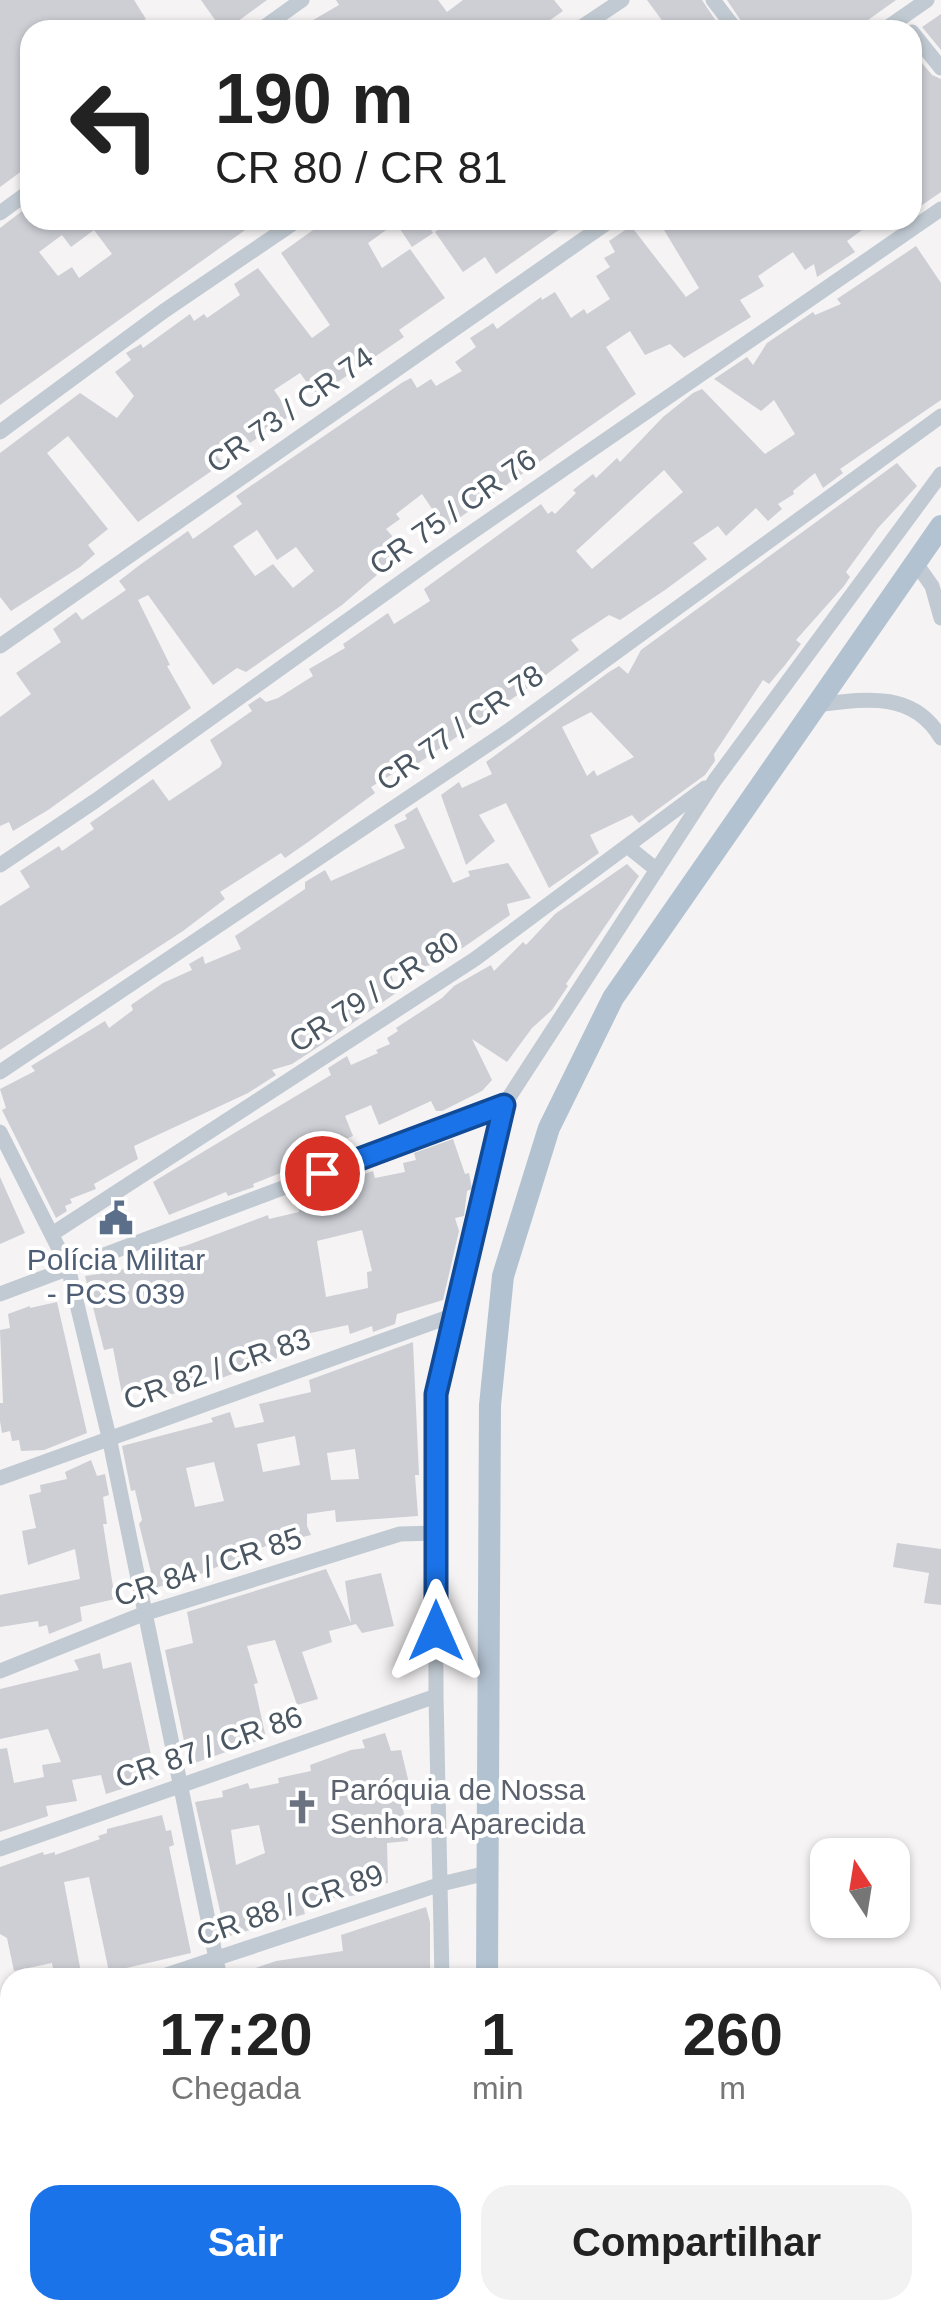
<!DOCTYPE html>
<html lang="pt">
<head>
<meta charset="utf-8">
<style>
  body { margin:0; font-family:Helvetica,sans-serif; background:#f2f2f2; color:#222; height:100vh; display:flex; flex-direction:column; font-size:38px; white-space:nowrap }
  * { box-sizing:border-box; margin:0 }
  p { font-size:32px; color:#767676 }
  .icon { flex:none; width:55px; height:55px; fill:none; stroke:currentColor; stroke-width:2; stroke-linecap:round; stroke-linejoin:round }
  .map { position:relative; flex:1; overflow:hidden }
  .drawer { position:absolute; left:0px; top:1968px; width:942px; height:352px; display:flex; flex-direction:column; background:#fff; border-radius:30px 30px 0 0; box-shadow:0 2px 8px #0004 }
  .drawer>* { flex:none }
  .banner { position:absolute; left:20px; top:20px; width:902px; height:210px; border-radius:30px; box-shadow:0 2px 8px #0004; background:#fff; color:#222; overflow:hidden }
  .needle { width:65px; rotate:348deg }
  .tools { position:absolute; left:810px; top:1838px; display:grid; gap:20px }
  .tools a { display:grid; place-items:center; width:100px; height:100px; border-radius:20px; background:#fff; box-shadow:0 2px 8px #0004; font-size:50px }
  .pin { position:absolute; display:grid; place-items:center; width:85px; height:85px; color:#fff; margin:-42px; border:5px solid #fff; border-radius:50%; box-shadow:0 2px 10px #0007 }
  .me { position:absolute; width:110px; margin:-55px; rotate:0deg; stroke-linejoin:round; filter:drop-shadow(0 0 8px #0008) }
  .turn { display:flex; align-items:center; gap:35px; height:210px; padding:0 30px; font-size:45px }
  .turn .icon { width:130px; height:130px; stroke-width:2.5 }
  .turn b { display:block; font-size:70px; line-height:85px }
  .eta { display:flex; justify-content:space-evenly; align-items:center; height:170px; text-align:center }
  .eta b { font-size:60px; font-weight:800; line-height:70px }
  .button { display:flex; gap:20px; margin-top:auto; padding:20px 30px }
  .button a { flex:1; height:115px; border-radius:30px; background:#1a73e8; color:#fff; font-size:40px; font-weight:800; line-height:115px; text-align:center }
  .button a+a { background:#f2f2f2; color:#222 }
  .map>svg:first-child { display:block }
  .building { fill:#cdcfd5; fill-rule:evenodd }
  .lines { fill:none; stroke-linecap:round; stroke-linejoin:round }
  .minor { stroke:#c1cad2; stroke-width:15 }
  .primary { stroke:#b3c2d1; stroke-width:22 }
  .route-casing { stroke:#114b97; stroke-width:25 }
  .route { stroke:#1a73e8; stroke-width:18 }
  .labels { text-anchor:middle; stroke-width:8; stroke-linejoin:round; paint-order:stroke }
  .street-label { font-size:30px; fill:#4a5661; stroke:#fff }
  .service-label { font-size:30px; fill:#4e5e75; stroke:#fff }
  .worship-label { font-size:30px; fill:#5b616d; stroke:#fff; text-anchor:start }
</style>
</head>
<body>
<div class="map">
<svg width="941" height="2318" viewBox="0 0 941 2318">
  <rect width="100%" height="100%" fill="#f5f3f3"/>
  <!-- building -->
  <path class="building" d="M0 0H134L146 19 137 24 140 30H30V165L0 187Z
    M201 0H267L226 30H222Z
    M336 0H438L447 12 463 0H554L563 11 536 30H296L339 5Z
    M647 0H702L722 30H669Z
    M727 0H896L854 30H747Z
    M941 14V50L922 27Z
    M912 51 932 75 941 79V192L912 212Z
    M30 205V220H259L0 405V228ZM94 230 112 254 79 278 72 267 58 276 39 252 62 235 71 247Z
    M327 220H424L433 233 412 247 396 223 368 243 382 268 410 249 445 298 399 330 404 337 317 396 300 373 274 390 291 415 250 443 245 436 217 456 223 463 138 522 68 436 47 453 108 529 88 545 95 554 80 567 11 611 0 597V453L80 393 117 418 134 396 115 372 131 360 126 353 141 344 143 348 190 314 194 321 204 314 207 318 240 295 234 284 258 268 312 338 330 325 281 253Z
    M452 220H573L496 274 485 257 463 272 435 232Z
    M658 220H876L847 241 855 252 817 277 814 264 805 270 793 252 758 276 764 286 740 300 751 317 684 358 670 344 645 355 630 331 606 347 636 394 445 528 422 494 396 514 400 519 386 529 401 546 389 557 392 562 342 605 246 672 237 668 213 685 148 595 138 600 170 665 167 666 191 708 48 810 13 831 9 822 0 826V717L31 694 16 673 61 642 53 629 76 612 82 620 126 590 119 581 141 564 188 531 193 539 242 504 236 496 403 382 411 378 417 388 431 379 436 386 462 371 455 362 476 347 470 338 493 323 497 329 541 297 542 300 555 292 571 318 584 309 587 314 610 299 596 276 610 267 604 258 615 252 609 241 631 226 686 297 699 288ZM257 530 277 560 296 547 314 571 293 588 273 564 255 576 233 546Z
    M916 246 941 283V400L840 469 843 473 823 488 815 473 793 491 794 494 778 504 782 509 768 521 756 508 726 536 718 526 693 543 707 559 665 590 620 620 609 615 571 640 579 650 535 683 407 771 404 767 371 787 375 793 308 842 285 858 281 853 220 892 225 899 183 931 0 1050V906L30 887 20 871 59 846 62 851 94 829 90 823 153 779 169 801 220 767 222 763 210 740 252 711 248 705 260 697 266 702 278 698 313 676 309 669 345 648 343 644 388 613 394 624 430 601 424 589 541 504 548 514 552 511 555 514 576 493 573 490 593 474 596 478 617 458 620 462 663 417 693 393 702 389 765 454 795 434 774 400 761 411 714 379 747 357 753 365 767 343 813 312 815 315 841 304 837 299ZM664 470 683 492 592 569 576 551Z
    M897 463 917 486 878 528 846 572 850 577 844 586 796 640 801 644 785 665 769 684 763 680 714 754 715 761 705 775 639 823 632 815 590 835 599 853 549 888 506 803 479 815 495 841 466 865 441 795 459 782 462 788 492 774 486 762 609 672 619 666 628 674 641 650ZM591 712 634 757 597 776 594 770 587 776 562 727Z
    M417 807 453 883 470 876 468 871 508 863 531 898 507 904 510 915 441 963 391 973 396 993 318 1047 292 1064 272 1070 276 1075 248 1093 134 1146 138 1159 94 1184 96 1189 70 1199 72 1203 65 1206 67 1211 56 1218 2 1110 6 1108 0 1089 35 1071 31 1066 105 1021 109 1028 133 1010 131 1005 163 983 192 970 189 964 203 956 205 964 241 949 235 936 305 889V882L325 870 331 881 405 848 394 825 407 819 405 815Z
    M627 864 639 876 566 984 568 986 552 1010 532 1028 507 1062 472 1039 492 1080 482 1091 442 1111H436L431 1101 379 1125 371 1105 345 1116 353 1136 303 1157 305 1161 292 1166 293 1168 253 1184 254 1187 228 1196 226 1192 169 1215 153 1182 331 1075 328 1068 347 1056 351 1065 378 1053 376 1050 390 1044 387 1038 398 1031 396 1028 442 998 454 986 491 965 494 971 523 942 526 945 555 914Z
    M453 1139 465 1174 469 1173 472 1189 467 1191 464 1216 455 1218 459 1231 443 1300 397 1314 395 1324 373 1332 372 1326 350 1334 348 1325 301 1335 304 1350 277 1354V1358L216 1380 190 1385 192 1390 146 1399 143 1389 122 1394 113 1348 104 1350 85 1276 118 1271 153 1258 152 1253 185 1246 268 1215 269 1219 299 1212 297 1201 351 1187 354 1184 352 1178 373 1171 375 1178 405 1172 403 1163 416 1160 414 1153ZM362 1230 372 1271 367 1272 368 1288 326 1297 317 1241Z
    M0 1177 25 1233 0 1244Z
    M57 1302 87 1433 44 1450 21 1451 19 1440 12 1441 10 1431 2 1433 0 1421V1403H3L0 1330 10 1328 8 1314 30 1306V1308Z
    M413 1342 419 1475H415L418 1516 336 1522 335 1510 307 1514V1526L311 1535 268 1545 196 1576 155 1588 139 1524 142 1520 135 1490 131 1491 122 1446 213 1422 211 1418 230 1412 235 1428 264 1422 259 1404 311 1392 309 1380ZM295 1436 300 1465 263 1472 257 1444ZM355 1449 359 1479 331 1480 327 1453ZM214 1462 224 1501 195 1507 186 1468Z
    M91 1460 97 1476 105 1474 109 1495 103 1497 107 1524H103L115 1599 80 1607 82 1621 49 1634 47 1625 39 1627 38 1621 0 1627V1595L80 1579 75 1549 28 1565 22 1531 36 1528 29 1495 41 1492 40 1485 67 1479 65 1472Z
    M897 1543 941 1549V1605L924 1603 929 1573 893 1567Z
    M326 1569 351 1623 345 1581 381 1573 394 1626 362 1633 356 1624 329 1631 332 1642 302 1652 318 1699 297 1705 275 1640 247 1646 258 1683 254 1684 266 1738 189 1765 165 1650 193 1643 187 1612Z
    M100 1653 103 1669 131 1662 156 1778 106 1794 101 1775 72 1780 77 1801 46 1806 48 1816 0 1832V1749L7 1748 14 1783 44 1777 42 1765 61 1762 48 1729 0 1739V1689L79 1670 74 1660Z
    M385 1733 391 1751 401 1750 413 1800 402 1802 408 1841 387 1843 388 1883 357 1886 358 1895 302 1902 305 1914 226 1937 195 1802 223 1797 222 1791 248 1783 250 1789 279 1783 278 1778 311 1771 310 1765 351 1750 365 1748 362 1740ZM259 1825 265 1853 236 1865 231 1830Z
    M162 1815 166 1831 171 1830 174 1845 169 1847 191 1953 109 1972 89 1877 64 1882 82 1978H55L52 1963 14 1971 7 1938 0 1934V1867L43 1852 44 1855 55 1852V1855L100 1839 98 1836 107 1833V1829Z
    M426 1907 430 1922V1975L236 1978 235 1975 276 1961 343 1951 341 1935Z"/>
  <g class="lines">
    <!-- minor -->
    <path class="minor" d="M713 0 736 30
      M260 30 302 0
      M577 30 622 0
      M884 30 927 0
      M912 32 941 68
      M0 213 30 191
      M0 432 164 311 298 220
      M915 562 932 586 941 618
      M0 646 611 220
      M816 705C864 699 913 690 941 738
      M627 846 657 870
      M0 865 95 801 436 557 941 209
      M0 1072 508 731 941 416
      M0 1132 68 1267 109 1437 220 1978
      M52 1234 475 959 705 788
      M0 1294 504 1105
      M0 1478 454 1315
      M0 1671 143 1614 400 1534 437 1533
      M0 1849 436 1696
      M157 1978 441 1884 487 1873
      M442 1978 436 1696 435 1394 504 1105 715 780 941 474
      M0 2023 10 2020
      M0 2212 10 2209
      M242 2318 270 2310
      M378 2318 391 2310"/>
    <!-- primary -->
    <path class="primary" d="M487 1978 490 1405 503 1276 549 1128 613 998 941 526
      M492 2310V2318"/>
  </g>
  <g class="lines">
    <!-- route casing -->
    <g class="route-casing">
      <path id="route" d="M322 1173 504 1105 436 1394V1631"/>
    </g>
    <!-- route -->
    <use href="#route" class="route"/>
  </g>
  <!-- icons -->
  <defs>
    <g id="civic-bare" transform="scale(2.7)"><path d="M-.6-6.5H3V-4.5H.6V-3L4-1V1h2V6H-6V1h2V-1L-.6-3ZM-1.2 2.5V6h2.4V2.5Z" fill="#5c6f8a" stroke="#fff" stroke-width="2.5" paint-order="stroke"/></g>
    <g id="church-bare" transform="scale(2.7)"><path d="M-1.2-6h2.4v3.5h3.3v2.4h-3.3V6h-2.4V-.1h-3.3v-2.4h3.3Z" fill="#6b7280" stroke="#fff" stroke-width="2.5" paint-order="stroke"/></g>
  </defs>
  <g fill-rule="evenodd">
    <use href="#civic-bare" x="116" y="1218"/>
    <use href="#church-bare" x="302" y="1807"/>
  </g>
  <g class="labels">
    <!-- street labels -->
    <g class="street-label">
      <text transform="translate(290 410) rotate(-35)" y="10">CR 73 / CR 74</text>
      <text transform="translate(453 512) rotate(-35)" y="10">CR 75 / CR 76</text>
      <text transform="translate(460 728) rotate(-35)" y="10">CR 77 / CR 78</text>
      <text transform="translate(374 992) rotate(-33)" y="10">CR 79 / CR 80</text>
      <text transform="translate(217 1369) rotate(-19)" y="10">CR 82 / CR 83</text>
      <text transform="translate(208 1567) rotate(-18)" y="10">CR 84 / CR 85</text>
      <text transform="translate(209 1747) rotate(-19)" y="10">CR 87 / CR 86</text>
      <text transform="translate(290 1905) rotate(-19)" y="10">CR 88 / CR 89</text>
    </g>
    <!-- service labels -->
    <g class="service-label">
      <text x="116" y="1270">Polícia Militar<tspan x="116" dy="34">- PCS 039</tspan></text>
    </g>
    <!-- worship labels -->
    <g class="worship-label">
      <text x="330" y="1800">Paróquia de Nossa<tspan x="330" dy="34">Senhora Aparecida</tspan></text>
    </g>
  </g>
</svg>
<div class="tools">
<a><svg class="needle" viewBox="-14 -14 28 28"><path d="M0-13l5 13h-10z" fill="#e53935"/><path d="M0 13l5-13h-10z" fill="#767676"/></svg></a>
</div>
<div class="pin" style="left:322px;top:1173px;background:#d93025"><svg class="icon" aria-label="arrive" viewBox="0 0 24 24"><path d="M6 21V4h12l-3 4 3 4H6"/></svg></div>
<svg class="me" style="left:436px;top:1631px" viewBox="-20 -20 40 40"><path d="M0-17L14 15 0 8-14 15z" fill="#1a73e8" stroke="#fff" stroke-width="4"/></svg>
<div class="banner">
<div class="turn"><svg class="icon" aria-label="left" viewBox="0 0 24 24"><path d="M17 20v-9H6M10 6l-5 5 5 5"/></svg><div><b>190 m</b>CR 80 / CR 81</div></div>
</div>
<section class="drawer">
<div class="eta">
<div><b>17:20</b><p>Chegada</p></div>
<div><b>1</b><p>min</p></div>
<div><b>260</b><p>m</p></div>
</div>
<div class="button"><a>Sair</a><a>Compartilhar</a></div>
</section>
</div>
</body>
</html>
